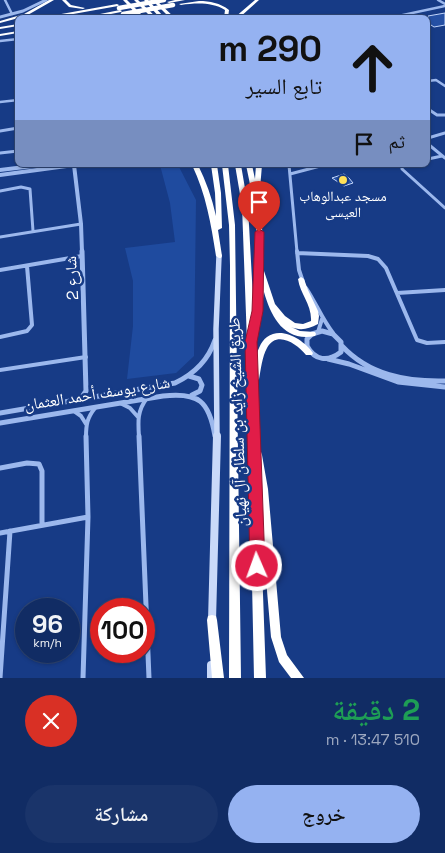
<!DOCTYPE html>
<html lang="ar">
<head>
<meta charset="utf-8">
<style>
  body { margin:0; font-family:"Space Grotesk","Noto Naskh Arabic",sans-serif; background:#1a346a; color:#f1f3f6; direction:rtl; height:100vh; display:flex; flex-direction:column; font-size:19px; white-space:nowrap }
  * { box-sizing:border-box; margin:0 }
  p { font-size:16px; color:#9ca7bf }
  .icon { flex:none; width:28px; height:28px; fill:none; stroke:currentColor; stroke-width:2; stroke-linecap:round; stroke-linejoin:round }
  .map { position:relative; height:678px; overflow:hidden; direction:ltr }
  .side { display:flex; flex-direction:column; background:#112c64; flex:1 }
  .side>* { flex:none }
  .top-card { position:absolute; left:15px; top:15px; width:415px; height:152px; border-radius:8px; box-shadow:0 1px 4px #0004,0 0 0 1px #304878; direction:rtl; background:#95b2f1; color:#111; overflow:hidden }
  .speed { position:absolute; left:15px; top:598px; display:flex; gap:10px; font-size:25px; font-weight:700; text-align:center }
  .speed>* { display:grid; place-content:center; width:65px; height:65px; border-radius:50%; background:#112c64; box-shadow:0 1px 4px #0004,0 0 0 1px #304878; line-height:1 }
  .speed small { font-size:12px; font-weight:400 }
  .speed .limit { border:8px solid #d22; background:#fff; color:#111 }
  .pin { position:absolute; display:grid; place-items:center; width:42px; height:42px; color:#fff; margin:-51px -21px; border-radius:50% 50% 50% 0; rotate:-45deg; box-shadow:0 0 5px #0007 }
  .pin .icon { rotate:45deg }
  .me { position:absolute; width:55px; margin:-28px; rotate:358deg; stroke-linejoin:round; filter:drop-shadow(0 0 4px #0008) }
  .turn { display:flex; align-items:center; gap:18px; height:105px; padding:0 25px; font-size:22px }
  .turn .icon { width:65px; height:65px; stroke-width:2.5 }
  .turn b { display:block; font-size:35px; line-height:42px }
  .then { display:flex; align-items:center; height:48px; padding:0 25px; background:#0003; gap:10px; font-size:19px }
  .round { display:grid; place-items:center; flex:none; width:52px; height:52px; border-radius:26px; background:#1a346a }
  .head { display:flex; align-items:center; justify-content:space-between; height:85px; padding:0 25px }
  h1 { font-size:30px; font-weight:600; line-height:38px; color:#1e9e55 }
  .button { display:flex; gap:10px; margin-top:auto; padding:10px 25px }
  .button a { flex:1; height:58px; border-radius:30px; background:#95b2f1; color:#111; font-size:20px; font-weight:600; line-height:58px; text-align:center }
  .button a+a { background:#1a346a; color:#f1f3f6 }
  .map>svg:first-child { display:block }
  .green { fill:#1f4b9f }
  .building { fill:#2550a4; stroke:#c2d5fa }
  .lines { fill:none; stroke-linecap:round; stroke-linejoin:round }
  .minor-far3 { stroke:#9cb8ed; stroke-width:2.5 }
  .minor-far2 { stroke:#9cb8ed; stroke-width:3 }
  .minor-far1 { stroke:#9cb8ed; stroke-width:4 }
  .minor { stroke:#9cb8ed; stroke-width:5 }
  .tertiary-far2 { stroke:#9cb8ed; stroke-width:3 }
  .tertiary-far1 { stroke:#9cb8ed; stroke-width:4 }
  .tertiary { stroke:#9cb8ed; stroke-width:5 }
  .secondary-far1 { stroke:#c9d9f9; stroke-width:5.5 }
  .secondary { stroke:#c9d9f9; stroke-width:8 }
  .motorway { fill:#fff; fill-rule:evenodd }
  .motorway-bridge { stroke:#fff; stroke-width:4.5 }
  .route { fill:#e11d48; stroke:#92132f }
  .poi-dot { fill:#ffe159; stroke:#173b86; stroke-width:2 }
  .labels { text-anchor:middle; stroke-width:5; stroke-linejoin:round; paint-order:stroke }
  .far-poi-label { font-size:14px; fill:#fff; stroke:#173b86 }
  .street-label { font-size:16px; fill:#fff; stroke:#173b86 }
</style>
</head>
<body>
<div class="map">
<svg width="445" height="678" viewBox="0 0 445 678">
  <rect width="100%" height="100%" fill="#173b86"/>
  <!-- green -->
  <path class="green" d="M160 165H178L196 200 194 356 176 373 127 379 133 326V281L125 248 175 242 170 203Z"/>
  <!-- building -->
  <path class="building" d="M445 13V25L434 27 428 23V16Z
    M344 174 349 178 353 183 344 186 332 178Z"/>
  <g class="lines">
    <!-- minor-far3 -->
    <path class="minor-far3" d="M5 0 12 14
      M438 0 445 4
      M389 18 445 6
      M0 41 18 39
      M428 81 436 80 445 86
      M0 102 18 100"/>
    <!-- minor-far2 -->
    <path class="minor-far2" d="M428 109 437 115H445
      M0 131 18 128
      M428 138 445 133
      M428 144 445 158
      M0 153 18 151
      M428 159 442 156
      M289 165 297 252
      M406 165 402 166V169L445 208
      M290 174 324 165
      M0 191 21 187 30 189 33 231
      M0 237 81 224"/>
    <!-- minor-far1 -->
    <path class="minor-far1" d="M297 251 299 270 303 282
      M297 253 368 256 378 259 386 268 417 340 427 343 445 342
      M0 270 82 256
      M306 288C316 303 322 319 333 333
      M397 293 445 290
      M318 332 322 319
      M0 337 27 331 32 325 27 266
      M0 370 86 357
      M120 403 130 408 138 417
      M74 411 81 416 86 424
      M86 437C86 425 87 418 95 408
      M139 437C138 422 137 411 147 398"/>
    <!-- minor -->
    <path class="minor" d="M139 436 149 678
      M0 468 27 463 39 464 42 471V525
      M0 533 88 517
      M0 678 10 531
      M83 678 88 517 86 436"/>
    <!-- tertiary-far2 -->
    <path class="tertiary-far2" d="M0 17 23 11 46 0"/>
    <!-- tertiary-far1 -->
    <path class="tertiary-far1" d="M74 165 81 224 82 252
      M0 170 41 165
      M0 175 74 165"/>
    <!-- tertiary -->
    <path class="tertiary" d="M322 331 333 334 341 342V352C328 362 315 361 307 346V339L312 334Z
      M342 346C369 375 406 382 445 381
      M328 359 349 364 398 382 445 387
      M189 376 199 379 202 385 200 391 192 395
      M80 400 86 391 82 251
      M0 413 175 383C194 374 208 361 215 340
      M0 423 163 396C199 392 209 401 215 436"/>
    <!-- secondary-far1 -->
    <path class="secondary-far1" d="M217 437 216 329 219 256"/>
    <!-- secondary -->
    <path class="secondary" d="M212 621 217 436
      M211 665V678"/>
    <!-- motorway -->
    <path class="motorway" d="M49 0H54L26 16 0 23V21L24 14Z
      M62 0H66L71 5 85 8 83 9 69 7Z
      M123 0H127L145 18H140Z
      M134 0H138L157 18H152Z
      M144 0H148L165 18H160Z
      M152 0H156L175 18H170Z
      M175 0H185L169 3 167 2Z
      M255 0H259L239 18H234Z
      M199 1C210 1 220 3 229 10L228 18H224L225 10C212 2 196 3 181 5L179 4Z
      M117 4 119 5 118 6 51 18H39Z
      M120 10 122 11 121 12 91 18H80Z
      M18 24V26L0 29V27Z
      M18 31V33L0 36V34Z
      M192 165H198C206 181 212 198 216 216L215 193 211 165H217L221 193 222 228 218 230 222 256 221 258H219L216 256C211 224 206 194 192 165Z
      M222 165H228L235 225 241 678H229L230 265 229 225Z
      M235 165H241L248 206 254 317C262 267 257 214 246 165H252L255 179 256 165H262L260 189 257 191 262 227 264 271 275 304 285 316 295 323 303 324 311 321C312 305 300 294 298 279L301 277 304 279 308 290 318 311 319 316 318 324C308 329 301 331 291 327L300 331 315 332 316 334 315 336C284 342 271 317 264 292L258 333 254 336 255 359C258 351 260 342 267 337 282 326 304 340 313 353L312 355H306C297 344 277 330 267 348 262 357 261 369 259 379L256 382 258 451 261 452 262 455 268 489 281 637 287 655 304 678H291L279 662 271 637 260 510 266 678H254L247 342 242 206Z
      M212 615 216 616 217 620 224 678H212L207 620 208 616Z"/>
    <!-- motorway-bridge -->
    <path class="motorway-bridge" d="M119 8 164 0
      M123 14 173 5"/>
  </g>
  <!-- route -->
  <path class="route" d="M259 229 264 232 263 311 257 342 265 566 262 572 257 574 252 572 250 566 245 342 252 311 255 232Z"/>
  <!-- markers -->
  <circle class="poi-dot" cx="343" cy="180" r="5"/>
  <g class="labels">
    <!-- far-poi labels -->
    <g class="far-poi-label">
      <text x="343" y="201">مسجد عبدالوهاب<tspan x="343" dy="16">العيسى</tspan></text>
    </g>
    <!-- street labels -->
    <g class="street-label">
      <text transform="translate(71 278) rotate(-93)" y="6">شارع 2</text>
      <text transform="translate(97 393) rotate(-9)" y="6">شارع يوسف أحمد العثمان</text>
      <text transform="translate(237 422) rotate(-92)" y="6">طريق الشيخ زايد بن سلطان آل نهيان</text>
    </g>
  </g>
</svg>
<div class="speed"><div>96<small>km/h</small></div><div class="limit">100</div></div>
<div class="pin" style="left:259px;top:232px;background:#d93025"><svg class="icon" aria-label="arrive" viewBox="0 0 24 24"><path d="M6 21V4h12l-3 4 3 4H6"/></svg></div>
<svg class="me" style="left:257px;top:566px" viewBox="-20 -20 40 40"><circle r="17" fill="#e11d48" stroke="#fff" stroke-width="3"/><path d="M0-11L8 9 0 5-8 9z" fill="#fff"/></svg>
<div class="top-card">
<div class="turn"><svg class="icon" aria-label="ahead" viewBox="0 0 24 24"><path d="M12 20V5M6 11l6-6 6 6"/></svg><div><b>290 m</b>تابع السير</div></div>
<div class="then">ثم<svg class="icon" aria-label="arrive" viewBox="0 0 24 24"><path d="M6 21V4h12l-3 4 3 4H6"/></svg></div>
</div>
</div>
<section class="side">
<div class="head"><div><h1>2 دقيقة</h1><p>510 m · 13:47</p></div><a class="round" style="background:#d93025;color:#fff"><svg class="icon" aria-label="close" viewBox="0 0 24 24"><path d="M6 6l12 12M18 6L6 18"/></svg></a></div>
<div class="button"><a>خروج</a><a>مشاركة</a></div>
</section>
</body>
</html>
